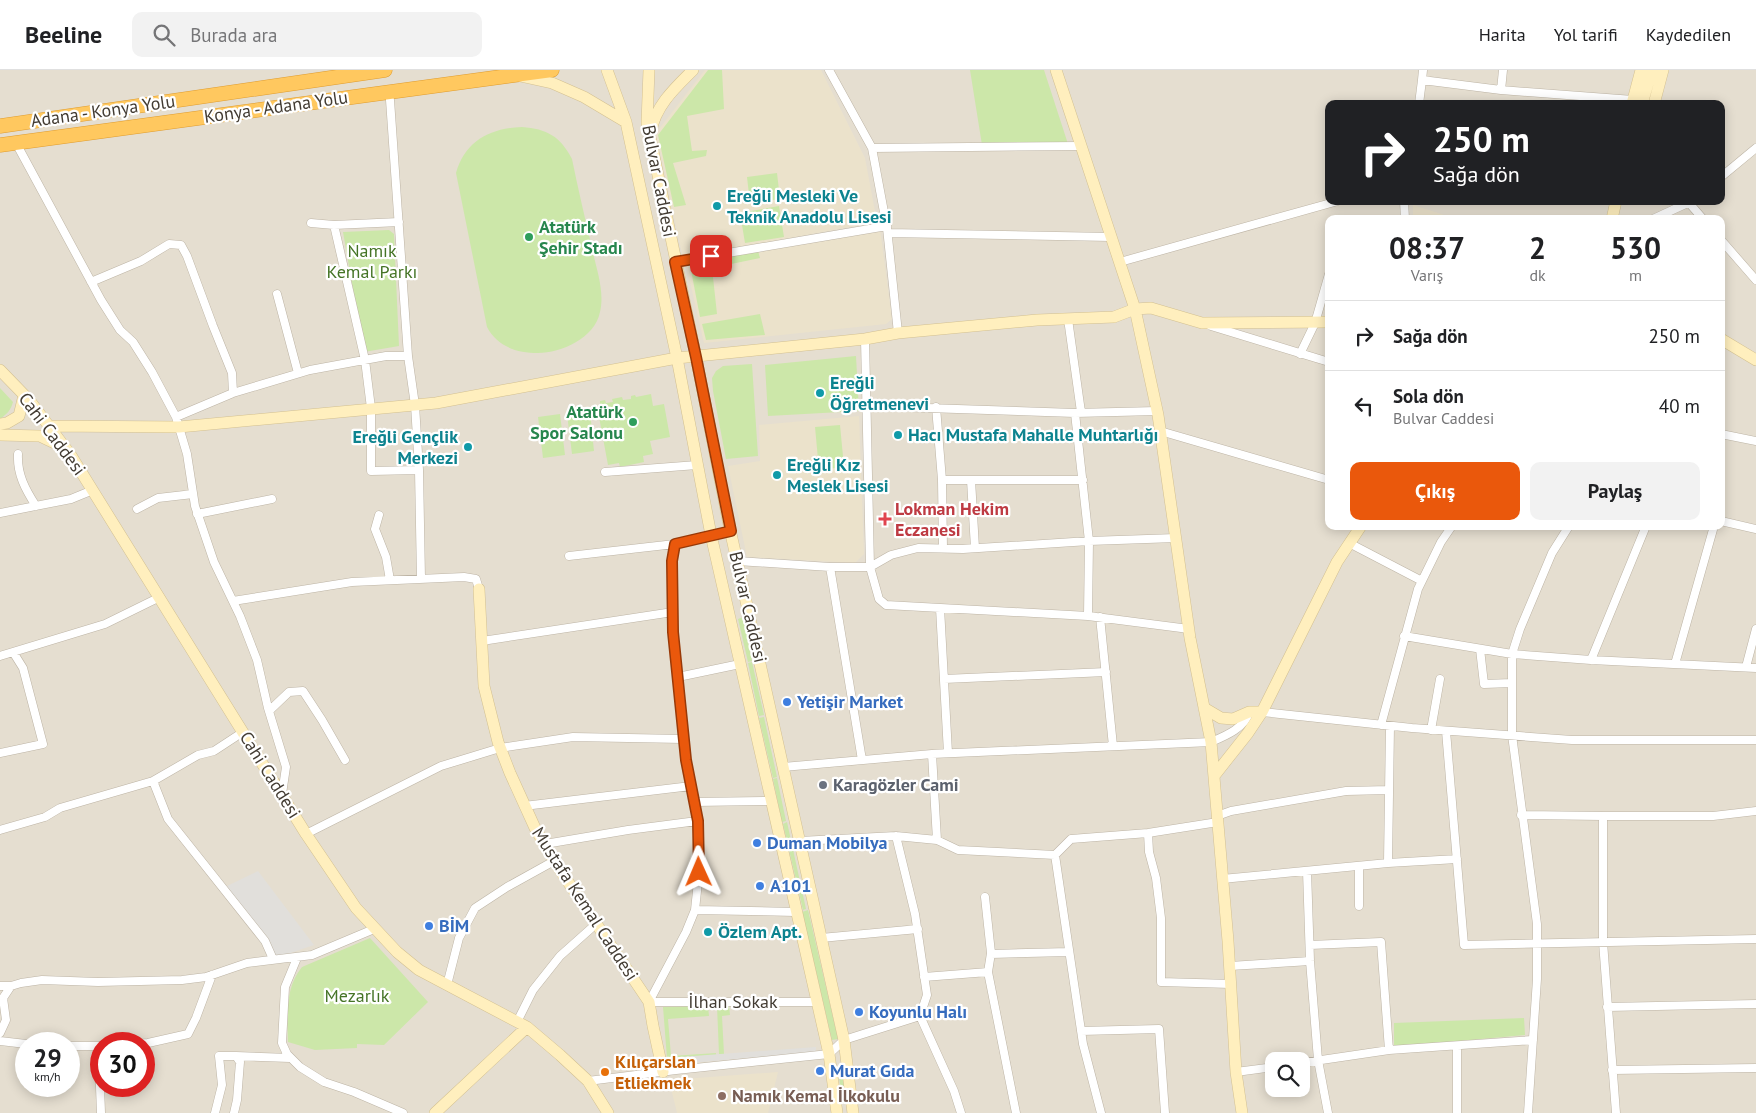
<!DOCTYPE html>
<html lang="tr">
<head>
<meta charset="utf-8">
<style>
  body { margin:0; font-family:"PT Sans",sans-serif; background:#f2f2f2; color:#202124; height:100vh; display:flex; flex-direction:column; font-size:19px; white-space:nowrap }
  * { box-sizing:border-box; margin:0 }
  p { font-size:16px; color:#757577 }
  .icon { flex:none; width:28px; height:28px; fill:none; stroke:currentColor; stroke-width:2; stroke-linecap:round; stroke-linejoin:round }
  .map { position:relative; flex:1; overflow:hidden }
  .sheet { position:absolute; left:1325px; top:145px; width:400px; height:315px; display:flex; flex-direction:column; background:#fff; border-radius:10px; box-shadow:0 2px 12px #0003 }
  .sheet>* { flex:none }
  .guide { position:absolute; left:1325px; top:30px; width:400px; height:105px; border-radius:10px; box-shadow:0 2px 12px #0003; background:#202124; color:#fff; overflow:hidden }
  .fabs { position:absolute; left:1265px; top:982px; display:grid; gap:10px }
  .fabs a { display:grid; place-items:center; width:45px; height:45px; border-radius:10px; background:#fff; box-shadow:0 2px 12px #0003; font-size:25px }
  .speed { position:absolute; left:15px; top:962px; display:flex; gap:10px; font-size:25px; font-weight:700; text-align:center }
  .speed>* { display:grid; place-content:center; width:65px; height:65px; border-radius:50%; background:#fff; box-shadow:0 2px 12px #0003; line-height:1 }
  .speed small { font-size:12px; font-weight:400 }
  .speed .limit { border:8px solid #d22; background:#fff; color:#111 }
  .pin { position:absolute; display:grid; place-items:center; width:42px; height:42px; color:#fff; margin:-21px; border-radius:10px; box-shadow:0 2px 8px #0006 }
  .me { position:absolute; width:55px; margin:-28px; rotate:359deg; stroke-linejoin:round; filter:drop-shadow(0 0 4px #0008) }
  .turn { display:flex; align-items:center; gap:18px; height:105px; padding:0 25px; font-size:22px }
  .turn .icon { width:65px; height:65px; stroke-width:2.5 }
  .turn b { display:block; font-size:35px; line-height:42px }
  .eta { display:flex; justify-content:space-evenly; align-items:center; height:85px; text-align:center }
  .eta b { font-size:30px; font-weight:600; line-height:35px }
  .button { display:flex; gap:10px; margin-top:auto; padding:10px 25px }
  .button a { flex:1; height:58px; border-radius:10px; background:#ea580c; color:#fff; font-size:20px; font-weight:600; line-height:58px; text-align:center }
  .button a+a { background:#f2f2f2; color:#202124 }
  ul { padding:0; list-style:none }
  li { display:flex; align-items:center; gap:15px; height:70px; padding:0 25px; border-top:1px solid #e0e0e0 }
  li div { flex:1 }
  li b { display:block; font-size:19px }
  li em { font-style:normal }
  header { display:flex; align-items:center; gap:30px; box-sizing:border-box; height:70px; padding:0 25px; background:#fff; border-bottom:1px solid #e0e0e0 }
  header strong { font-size:24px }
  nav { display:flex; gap:28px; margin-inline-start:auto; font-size:18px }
  .search { width:350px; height:45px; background:#f2f2f2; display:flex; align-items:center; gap:12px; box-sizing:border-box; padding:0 18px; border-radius:10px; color:#757577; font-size:19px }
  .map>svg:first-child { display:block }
  .residential { fill:#e5ded0; fill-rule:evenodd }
  .education { fill:#ebe2cb }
  .green { fill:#cce7a9 }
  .parking { fill:#e1dfdb }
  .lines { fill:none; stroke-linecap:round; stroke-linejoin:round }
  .street-casing { stroke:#bdb4a5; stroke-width:9 }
  .secondary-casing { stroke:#d3c091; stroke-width:12 }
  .highway-casing { stroke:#df9c2f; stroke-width:15 }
  .street { stroke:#fff; stroke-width:8 }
  .secondary { stroke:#ffefbe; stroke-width:11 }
  .highway { stroke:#ffc85f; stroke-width:14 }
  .route-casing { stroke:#983908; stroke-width:12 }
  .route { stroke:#ea580c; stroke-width:9 }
  .culture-dot { fill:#0f9aa8; stroke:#fff; stroke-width:2 }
  .leisure-dot { fill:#2e9e5b; stroke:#fff; stroke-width:2 }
  .health-dot { fill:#e0444e; stroke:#fff; stroke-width:2 }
  .shop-dot { fill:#3f7fe0; stroke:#fff; stroke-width:2 }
  .worship-dot { fill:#6b7280; stroke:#fff; stroke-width:2 }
  .food-dot { fill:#e8710a; stroke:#fff; stroke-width:2 }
  .education-dot { fill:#8d6e63; stroke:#fff; stroke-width:2 }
  .labels { text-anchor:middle; stroke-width:4.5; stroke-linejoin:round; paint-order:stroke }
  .street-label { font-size:18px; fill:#433c33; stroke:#fff }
  .culture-label { font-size:18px; font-weight:bold; fill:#0d838f; stroke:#fff; text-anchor:start }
  .leisure-label { font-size:18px; font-weight:bold; fill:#27864d; stroke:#fff; text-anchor:start }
  .park-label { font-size:18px; fill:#457426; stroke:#fff }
  .health-label { font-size:18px; font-weight:bold; fill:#be3a42; stroke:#fff; text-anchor:start }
  .shop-label { font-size:18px; font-weight:bold; fill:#366cbe; stroke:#fff; text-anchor:start }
  .worship-label { font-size:18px; font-weight:bold; fill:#5b616d; stroke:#fff; text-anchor:start }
  .food-label { font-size:18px; font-weight:bold; fill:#c56008; stroke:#fff; text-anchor:start }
  .education-label { font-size:18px; font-weight:bold; fill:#785e54; stroke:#fff; text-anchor:start }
</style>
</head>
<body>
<header>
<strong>Beeline</strong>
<div class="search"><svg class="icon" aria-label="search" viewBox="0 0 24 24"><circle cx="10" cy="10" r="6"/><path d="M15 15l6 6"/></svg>Burada ara</div>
<nav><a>Harita</a><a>Yol tarifi</a><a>Kaydedilen</a></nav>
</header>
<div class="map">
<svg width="1756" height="1043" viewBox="0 0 1756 1043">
  <rect width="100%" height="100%" fill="#f1ede2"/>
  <!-- residential -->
  <path class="residential" d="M0 0H1756V1043H0ZM1329 34H1721V131H1329ZM1329 149H1721V456H1329ZM26 974H69V1016H26ZM101 974H144V1016H101ZM1274 991H1301V1019H1274Z"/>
  <!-- education -->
  <path class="education" d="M705 0H821L865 88 877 152 683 188 656 63Z
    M1413 135 1457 149H1413Z
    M880 159 892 249 886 254 704 273 686 194Z
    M859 346 864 484 855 493 747 487 728 396 760 391 759 355Z
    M778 1002 768 1043H677L669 1010Z"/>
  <!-- green -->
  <path class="green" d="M708 0H722L724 39 687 46 692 81 707 80 706 86 673 93 686 135 674 137 658 65Z
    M970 0H1044L1068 74 982 75Z
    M522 57C547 59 560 66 572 89 578 119 585 148 592 178 596 198 605 221 600 242 595 268 561 283 538 283 516 283 497 276 487 257L456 103C465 71 490 58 522 57Z
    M777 103 780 129 750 133 747 107Z
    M779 136 784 167 745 173 740 143Z
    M389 160 394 164 399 276 364 282 343 162Z
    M758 181 760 188 712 198 717 244 700 247 690 195Z
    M760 244 765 265 706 270 702 254Z
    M856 286 859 341 768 346 765 295Z
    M752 294 758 386 726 389 713 321 712 308 716 301 723 296Z
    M0 318 13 332C11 340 7 344 0 349Z
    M651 324 653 336 664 334 670 367 650 371 653 384 643 386 644 392 620 397 619 393 608 395 597 336 600 335V331L605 330 606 333 613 332 612 329 622 327 623 330 631 329V326L635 325 636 327Z
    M590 341 594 381 572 384 567 344Z
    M560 344 565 385 543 388 538 347Z
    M840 355 844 397 819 400 815 357Z
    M743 547 752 591 748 592 738 549Z
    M752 592 764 645 759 646 748 593Z
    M764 647 777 707 773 708 759 648Z
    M777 708 786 751 782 752 773 709Z
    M787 752 806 839 803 840 783 754Z
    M808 840 838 969 832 970 802 842Z
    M370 868 428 932 384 975 357 974V978L315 980 288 972C287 947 285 917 302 897Z
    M708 936 709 946 668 949 671 986 716 983V985L667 988 663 937Z
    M717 936H729L730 945 722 946 724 984H719Z
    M1524 948 1525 965 1394 977V953Z
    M843 1005 846 1031 842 1032 839 1006Z"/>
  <!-- parking -->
  <path class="parking" d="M258 801 314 875 273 889 265 871 223 818Z
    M816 977V980L814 982 668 995 667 988Z"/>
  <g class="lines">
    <!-- street casing -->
    <g class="street-casing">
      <path id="street" d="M829 0 872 78 887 158 898 263
        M1422 10 1423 0
        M1501 20 1503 0
        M390 30 408 286
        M1419 34 1422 10 1501 20 1633 30
        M16 73 101 230 120 260 133 272 152 302 176 347 187 384 195 436 214 492 240 546 257 590 268 638 286 697 282 724
        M872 78 1081 76
        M1721 107 1756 78
        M1404 131 1405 149
        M1690 134 1703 149
        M1653 149 1692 131
        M311 153 334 155 399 152
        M888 163 1111 167
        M1721 170 1756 210
        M675 192 887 156
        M1120 192 1338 131
        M91 212 141 191 169 174 181 175 187 186 213 256 232 303 233 323
        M277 224 298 303
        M1068 249 1081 342
        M1211 256 1329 292
        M865 269 870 497 891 485 918 478 963 479 1089 471 1176 468
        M1300 284 1315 253 1329 204
        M866 336 1075 343 1157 341
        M936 337 942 410 943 478
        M1075 343 1089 471 1088 546
        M176 347 233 323 310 300 386 286H408L415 335 419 400 371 401V338L365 290 334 155
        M1160 361 1329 410
        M1721 364 1756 371
        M18 384C17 404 25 419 36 436
        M419 400 421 509
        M605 402 697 395
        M942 410H1083
        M971 410 975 478
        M137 439 158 428 193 424
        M0 443 71 429 93 420
        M197 444 272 429
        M379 445 375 459 386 487 390 510
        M1721 451 1756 459
        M1349 473 1422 511
        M675 474 672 491 673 562 686 690 697 751 699 802 695 840 686 862 649 932H817
        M569 486 675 474 731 461
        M738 491 830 497H870L879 529 886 535 1088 546 1189 559
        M830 497 862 690
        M233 531 352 512 464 507 476 509 479 519
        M940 538 948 683
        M1100 547 1113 676
        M1404 566 1512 584 1591 590 1756 598
        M482 571 673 542
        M1480 579 1484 614 1512 613
        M0 586 105 554 160 527
        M1591 590 1646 456
        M1675 594 1714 456
        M1746 597 1756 559
        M678 607 740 594
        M944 609 1106 602
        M269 641 289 622 303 621 322 650 345 690
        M1262 642 1412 658 1572 670H1756
        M1381 655 1418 519 1441 472 1452 456
        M1431 660 1440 609
        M1446 661 1464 875 1756 869
        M0 683 43 674 23 598 13 582
        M932 684 937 770
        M783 697 932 684 1211 672C1225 666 1245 658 1249 642
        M153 711 168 749 265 871 273 889
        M694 732 771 731
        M524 736 691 716
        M1521 745 1603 746V872L1616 1043
        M1217 746 1231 741 1346 721 1389 720
        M1603 746H1713L1756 741
        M0 760 45 747 60 738 153 711 198 685 214 681 243 662
        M1148 763 1149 782 1156 808 1161 848V912L1231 914
        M306 764 441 696 500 678 573 667 683 669
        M896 766 915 844 927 925 920 946 954 1021 961 1043
        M800 771 896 766 937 770 958 780 1055 785 1071 769 1148 763 1218 752
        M545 774 628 760 697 751
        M1055 785 1083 974 1101 1043
        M1388 793 1390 656
        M1359 796V836
        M1307 801 1310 891 1318 990 1328 1043
        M1222 809 1388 793 1457 789
        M985 827 991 883 988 902 1016 1043
        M695 840 796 842
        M821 868 918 859
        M1310 875 1381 872 1389 980
        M991 884 1069 882
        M297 888 285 917 282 973 287 984 300 997 324 1012 354 1022 403 1043
        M1230 896 1310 891
        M924 907 988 902
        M447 915 459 868 475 838 507 817 554 791
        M0 916H11
        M1607 937 1756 934
        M517 952 533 920 560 886 596 854
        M1081 961 1159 959 1165 1043
        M0 963 6 950 3 928 11 916 21 913 42 910 98 912 182 910 206 907 247 893 312 885 374 859
        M0 971 26 974
        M135 974 148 973 188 964 196 948 212 905
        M69 976H101
        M1457 976V1043
        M236 986 290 988
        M99 990 101 1043
        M1301 993 1389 980 1533 970
        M1612 1000 1756 998
        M1236 1002 1274 997
        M588 1011 676 1000 829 984 844 970 920 946
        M215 1043 222 1015 219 986H236L240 992 237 1030 234 1043
        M1528 1043 1537 909V854L1512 665V584L1520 559 1552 483 1569 456"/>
    </g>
    <!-- secondary casing -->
    <g class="secondary-casing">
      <path id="secondary" d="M607 0 626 52 677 288 711 465 829 984 837 1043
        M649 0 647 53 650 67 696 287 729 455 844 970 853 1043
        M1056 0 1135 239 1158 345 1190 568 1211 672 1228 871 1236 1002 1242 1043
        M520 6 552 13 584 27 626 52
        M1632 34 1641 0
        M1642 34 1652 0
        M1654 34 1663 0
        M651 61C656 35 675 18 693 0
        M1612 149 1616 131
        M1721 269 1756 290
        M0 300 30 331 70 384 306 764 356 838 397 882 419 900 527 957 560 985 588 1011 608 1043
        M0 354 7 353 19 346 24 325
        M49 356 179 357 436 333 677 288 865 269 898 263 1037 250 1114 247 1135 239 1151 238 1202 253 1329 252
        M0 365 40 366 63 377
        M479 519 484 616 498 672 510 703 535 758 558 797 649 932 653 956 663 1002
        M1204 638 1221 648 1233 649 1249 642H1262
        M1214 706 1248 663 1262 642 1337 492 1361 456
        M435 1043 527 957"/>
    </g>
    <!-- highway casing -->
    <g class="highway-casing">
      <path id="highway" d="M0 56 385 0
        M0 75 552 0"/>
    </g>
    <!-- street -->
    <use href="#street" class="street"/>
    <!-- secondary -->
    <use href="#secondary" class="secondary"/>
    <!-- highway -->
    <use href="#highway" class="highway"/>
  </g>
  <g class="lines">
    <!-- route casing -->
    <g class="route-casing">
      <path id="route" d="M699 802 698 751 686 690 673 562 672 491 675 474 731 461 696 287 675 192 711 186"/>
    </g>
    <!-- route -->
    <use href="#route" class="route"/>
  </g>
  <!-- markers -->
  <g class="culture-dot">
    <circle cx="717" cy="136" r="5"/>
    <circle cx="820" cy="323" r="5"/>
    <circle cx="898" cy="365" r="5"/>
    <circle cx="468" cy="377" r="5"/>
    <circle cx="777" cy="405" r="5"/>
    <circle cx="708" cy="862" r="5"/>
  </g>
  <g class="leisure-dot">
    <circle cx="529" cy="167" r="5"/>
    <circle cx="633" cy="352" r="5"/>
  </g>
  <path class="health-dot" d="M882.5 441.5h5v5h5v5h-5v5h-5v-5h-5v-5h5z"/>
  <g class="shop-dot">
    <circle cx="787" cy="632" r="5"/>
    <circle cx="757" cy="773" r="5"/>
    <circle cx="760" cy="816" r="5"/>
    <circle cx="429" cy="856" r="5"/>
    <circle cx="859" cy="942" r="5"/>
    <circle cx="820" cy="1001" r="5"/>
  </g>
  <circle class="worship-dot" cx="823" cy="715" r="5"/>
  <circle class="food-dot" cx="605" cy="1002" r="5"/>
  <circle class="education-dot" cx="722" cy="1026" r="5"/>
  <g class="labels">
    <!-- street labels -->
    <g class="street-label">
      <text transform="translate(276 37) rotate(-8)" y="6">Konya - Adana Yolu</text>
      <text transform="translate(103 41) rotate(-8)" y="6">Adana - Konya Yolu</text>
      <text transform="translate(659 111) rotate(79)" y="6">Bulvar Caddesi</text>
      <text transform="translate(52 364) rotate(53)" y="6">Cahi Caddesi</text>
      <text transform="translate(748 537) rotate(77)" y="6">Bulvar Caddesi</text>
      <text transform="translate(270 705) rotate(58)" y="6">Cahi Caddesi</text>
      <text transform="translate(585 834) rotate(57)" y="6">Mustafa Kemal Caddesi</text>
      <text x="733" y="938">İlhan Sokak</text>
    </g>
    <!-- culture labels -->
    <g class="culture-label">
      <text x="727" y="132">Ereğli Mesleki Ve<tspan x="727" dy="21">Teknik Anadolu Lisesi</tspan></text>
      <text x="830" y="319">Ereğli<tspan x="830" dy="21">Öğretmenevi</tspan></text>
      <text x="908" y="371">Hacı Mustafa Mahalle Muhtarlığı</text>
      <text x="458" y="373" text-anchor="end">Ereğli Gençlik<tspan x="458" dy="21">Merkezi</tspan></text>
      <text x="787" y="401">Ereğli Kız<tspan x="787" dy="21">Meslek Lisesi</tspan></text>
      <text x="718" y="868">Özlem Apt.</text>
    </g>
    <!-- leisure labels -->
    <g class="leisure-label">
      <text x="539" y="163">Atatürk<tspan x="539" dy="21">Şehir Stadı</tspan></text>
      <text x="623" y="348" text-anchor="end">Atatürk<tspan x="623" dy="21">Spor Salonu</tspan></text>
    </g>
    <!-- park labels -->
    <g class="park-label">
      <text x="372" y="187">Namık<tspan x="372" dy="21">Kemal Parkı</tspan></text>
      <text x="357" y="932">Mezarlık</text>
    </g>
    <!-- health labels -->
    <g class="health-label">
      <text x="895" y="445">Lokman Hekim<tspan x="895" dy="21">Eczanesi</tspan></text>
    </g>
    <!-- shop labels -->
    <g class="shop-label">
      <text x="797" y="638">Yetişir Market</text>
      <text x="767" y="779">Duman Mobilya</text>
      <text x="770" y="822">A101</text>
      <text x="439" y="862">BİM</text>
      <text x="869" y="948">Koyunlu Halı</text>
      <text x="830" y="1007">Murat Gıda</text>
    </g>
    <!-- worship labels -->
    <g class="worship-label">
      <text x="833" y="721">Karagözler Cami</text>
    </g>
    <!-- food labels -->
    <g class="food-label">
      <text x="615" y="998">Kılıçarslan<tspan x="615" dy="21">Etliekmek</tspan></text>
    </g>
    <!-- education labels -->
    <g class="education-label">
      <text x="732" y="1032">Namık Kemal İlkokulu</text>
    </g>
  </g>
</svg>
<div class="fabs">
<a><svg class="icon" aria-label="search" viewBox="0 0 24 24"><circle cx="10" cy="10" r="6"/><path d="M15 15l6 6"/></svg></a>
</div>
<div class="speed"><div>29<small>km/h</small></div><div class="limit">30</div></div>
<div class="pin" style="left:711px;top:186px;background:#d93025"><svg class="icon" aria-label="arrive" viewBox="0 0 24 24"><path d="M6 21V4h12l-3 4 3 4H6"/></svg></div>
<svg class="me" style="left:699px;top:802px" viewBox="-20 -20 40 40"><path d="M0-17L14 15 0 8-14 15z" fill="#ea580c" stroke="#fff" stroke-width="4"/></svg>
<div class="guide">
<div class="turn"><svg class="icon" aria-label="right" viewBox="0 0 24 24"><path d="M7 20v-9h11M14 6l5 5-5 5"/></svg><div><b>250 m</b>Sağa dön</div></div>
</div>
<section class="sheet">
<div class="eta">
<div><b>08:37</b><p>Varış</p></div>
<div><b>2</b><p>dk</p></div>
<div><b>530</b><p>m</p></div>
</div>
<ul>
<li><svg class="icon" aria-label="right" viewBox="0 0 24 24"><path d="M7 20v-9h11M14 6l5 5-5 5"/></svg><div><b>Sağa dön</b></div><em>250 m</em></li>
<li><svg class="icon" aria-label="left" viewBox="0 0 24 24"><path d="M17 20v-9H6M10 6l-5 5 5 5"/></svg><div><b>Sola dön</b><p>Bulvar Caddesi</p></div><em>40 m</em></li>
</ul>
<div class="button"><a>Çıkış</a><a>Paylaş</a></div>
</section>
</div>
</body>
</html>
